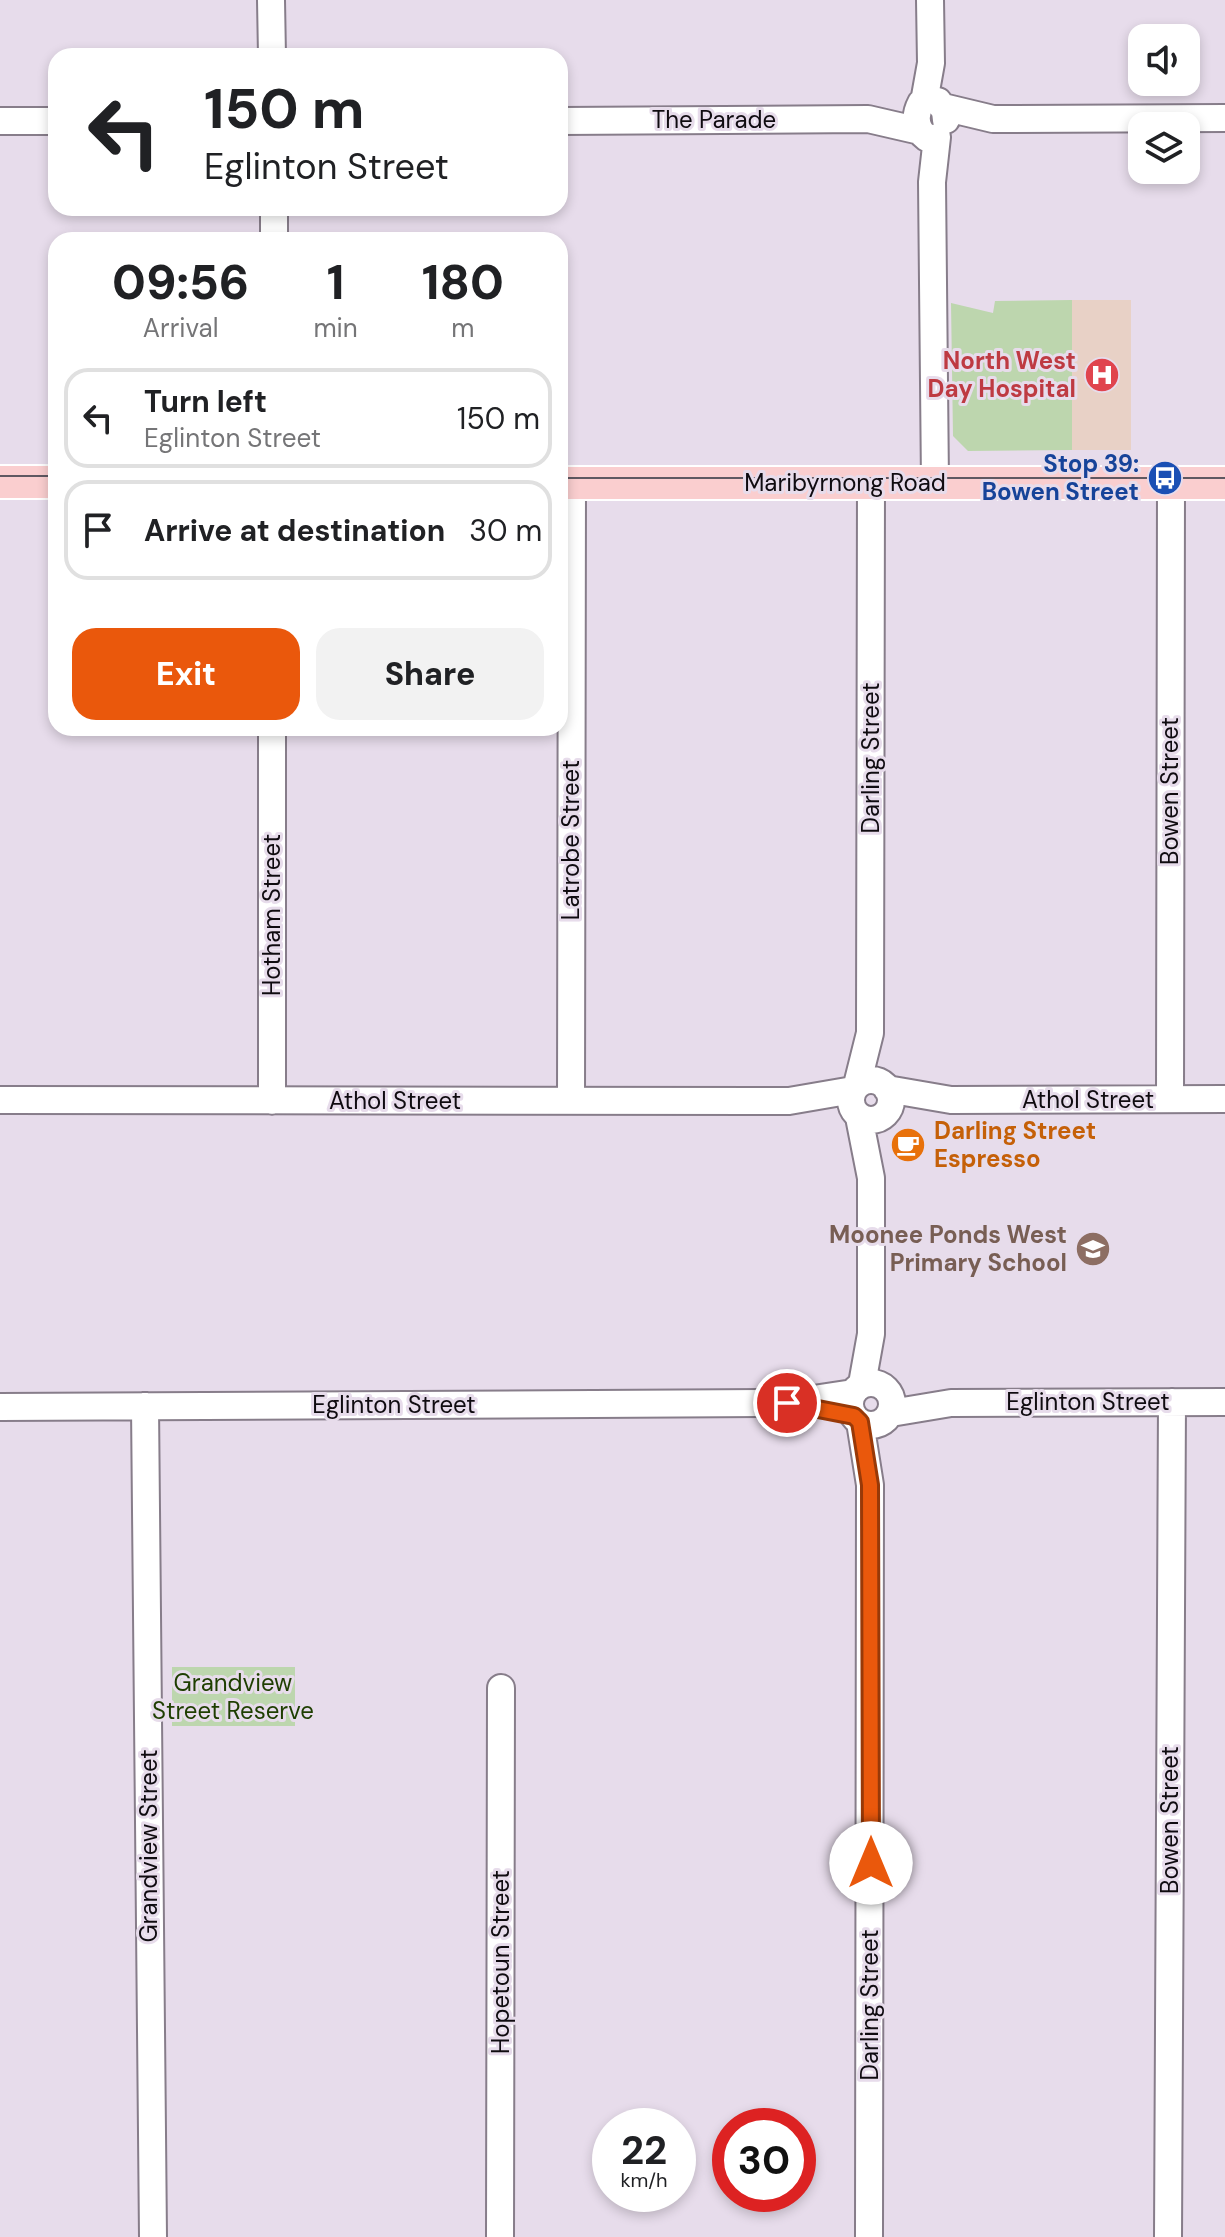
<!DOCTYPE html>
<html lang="en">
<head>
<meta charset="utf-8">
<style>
  body { margin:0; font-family:"DM Sans",sans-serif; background:#f2f2f2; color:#202124; height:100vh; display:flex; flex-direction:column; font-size:30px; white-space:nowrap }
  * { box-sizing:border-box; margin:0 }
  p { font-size:26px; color:#757577 }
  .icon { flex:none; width:44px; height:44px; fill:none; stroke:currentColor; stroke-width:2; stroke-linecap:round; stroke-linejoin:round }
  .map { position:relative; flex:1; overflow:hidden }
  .drawer { position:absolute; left:48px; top:232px; width:520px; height:504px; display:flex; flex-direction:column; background:#fff; border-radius:24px; box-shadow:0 4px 12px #0003 }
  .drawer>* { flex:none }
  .top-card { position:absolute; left:48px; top:48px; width:520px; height:168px; border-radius:24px; box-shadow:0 4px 12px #0003; background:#fff; color:#202124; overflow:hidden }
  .controls { position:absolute; left:1128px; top:24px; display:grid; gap:16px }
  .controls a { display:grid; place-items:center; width:72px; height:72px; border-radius:16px; background:#fff; box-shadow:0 4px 12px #0003; font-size:40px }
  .speed { position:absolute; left:592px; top:2108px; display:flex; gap:16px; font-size:40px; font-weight:700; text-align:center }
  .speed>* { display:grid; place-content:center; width:104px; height:104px; border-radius:50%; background:#fff; box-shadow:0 4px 12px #0003; line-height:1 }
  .speed small { font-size:20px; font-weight:400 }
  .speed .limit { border:12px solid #d22; background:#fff; color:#111 }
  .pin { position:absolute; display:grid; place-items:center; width:68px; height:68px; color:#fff; margin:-34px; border:4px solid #fff; border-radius:50%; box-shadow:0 2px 8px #0007 }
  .me { position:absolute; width:88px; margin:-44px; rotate:0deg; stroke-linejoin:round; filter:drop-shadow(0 0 6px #0008) }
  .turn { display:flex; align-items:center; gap:28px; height:168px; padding:0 24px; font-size:36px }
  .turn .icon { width:104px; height:104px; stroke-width:2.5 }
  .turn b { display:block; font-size:56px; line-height:68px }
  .eta { display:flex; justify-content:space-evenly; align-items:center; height:136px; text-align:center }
  .eta b { font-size:48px; font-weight:800; line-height:56px }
  .action { display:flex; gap:16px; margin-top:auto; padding:16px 24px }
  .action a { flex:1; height:92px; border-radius:24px; background:#ea580c; color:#fff; font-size:32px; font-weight:800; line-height:92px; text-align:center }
  .action a+a { background:#f2f2f2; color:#202124 }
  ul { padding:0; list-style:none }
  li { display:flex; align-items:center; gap:24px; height:100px; margin:0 16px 12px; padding:0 8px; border:4px solid #e0e0e0; border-radius:24px }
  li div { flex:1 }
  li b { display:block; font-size:30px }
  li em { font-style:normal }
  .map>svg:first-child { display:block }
  .medical { fill:#e8d1c6 }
  .green { fill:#bdd6ae }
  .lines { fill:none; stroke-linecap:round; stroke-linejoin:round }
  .minor-casing { stroke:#877d8a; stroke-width:30 }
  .major-casing { stroke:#fff; stroke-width:36 }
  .minor { stroke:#fff; stroke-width:26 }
  .major { stroke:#facecf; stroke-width:32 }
  .tram { stroke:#5f5861; stroke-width:2 }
  .route-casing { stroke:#983908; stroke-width:20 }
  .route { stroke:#ea580c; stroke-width:14 }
  .labels { text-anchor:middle; stroke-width:6; stroke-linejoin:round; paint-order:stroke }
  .street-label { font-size:24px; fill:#0f0b10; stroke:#e7dceb }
  .health-label { font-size:24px; font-weight:bold; fill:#be3a42; stroke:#e7dceb; text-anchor:end }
  .transit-label { font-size:24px; font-weight:bold; fill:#164399; stroke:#e7dceb; text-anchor:end }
  .food-label { font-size:24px; font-weight:bold; fill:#c56008; stroke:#e7dceb; text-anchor:start }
  .education-label { font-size:24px; font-weight:bold; fill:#785e54; stroke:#e7dceb; text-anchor:end }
  .park-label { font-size:24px; fill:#1e3e00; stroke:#e7dceb }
</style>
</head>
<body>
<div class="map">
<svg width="1225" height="2237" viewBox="0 0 1225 2237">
  <rect width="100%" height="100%" fill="#e7dceb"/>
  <!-- medical -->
  <path class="medical" d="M1072 300H1131V450H1072Z"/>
  <!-- green -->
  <path class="green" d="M1072 300V450L968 451 953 436 951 303 993 313 995 301Z
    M172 1667H295V1726H172Z"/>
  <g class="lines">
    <!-- minor casing -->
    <g class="minor-casing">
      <path id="minor" d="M271 0 272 56
        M924 102 931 63 930 0
        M943 107 993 119 1225 118
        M0 121H56
        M560 121 868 119 920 131
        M933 138H927C915 129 914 116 921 103L931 100 938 101 945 111 946 120
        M274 208V240
        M935 483 932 182 937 137
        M851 1100a20 20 0 1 1 40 0a20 20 0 1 1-40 0Z
        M857 1085 870 1033 871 483
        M887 1089 951 1100 1225 1099
        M1170 1099 1171 483
        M0 1100 789 1101 853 1090
        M272 1101V728
        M571 1101 572 483
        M859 1117 871 1178V1334L862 1384
        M850 1404a21 21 0 1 1 42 0a21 21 0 1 1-42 0Z
        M145 1406 153 2237
        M0 1407 787 1403 853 1393
        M891 1413 951 1403 1225 1402
        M860 1422 870 1485 869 2237
        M500 2237 501 1688
        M1168 2237 1172 1402"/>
    </g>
    <!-- major casing -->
    <g class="major-casing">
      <path id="major" d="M0 482H56
        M560 483H1225"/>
    </g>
    <!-- minor -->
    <use href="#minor" class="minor"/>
    <!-- major -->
    <use href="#major" class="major"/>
    <!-- tram -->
    <path class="tram" d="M0 476H56
      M560 478H1225"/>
  </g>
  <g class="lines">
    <!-- route casing -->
    <g class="route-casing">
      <path id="route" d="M787 1403 854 1416 860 1422 870 1485 871 1863"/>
    </g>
    <!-- route -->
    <use href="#route" class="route"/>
  </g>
  <!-- icons -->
  <defs>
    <g id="hospital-disc" transform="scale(1.8)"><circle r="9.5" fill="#e0444e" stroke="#e7dceb"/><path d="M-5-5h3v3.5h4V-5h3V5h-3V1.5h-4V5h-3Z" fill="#fff"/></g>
    <g id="bus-disc" transform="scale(1.8)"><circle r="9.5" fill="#1a4fb4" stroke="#e7dceb"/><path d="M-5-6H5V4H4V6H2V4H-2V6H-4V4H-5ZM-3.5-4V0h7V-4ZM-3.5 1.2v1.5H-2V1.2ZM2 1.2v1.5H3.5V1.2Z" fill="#fff"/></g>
    <g id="cafe-disc" transform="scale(1.8)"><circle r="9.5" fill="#e8710a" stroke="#e7dceb"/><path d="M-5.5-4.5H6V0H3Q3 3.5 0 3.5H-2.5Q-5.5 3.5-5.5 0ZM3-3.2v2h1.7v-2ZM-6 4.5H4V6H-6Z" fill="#fff"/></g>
    <g id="school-disc" transform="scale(1.8)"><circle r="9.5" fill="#8d6e63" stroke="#e7dceb"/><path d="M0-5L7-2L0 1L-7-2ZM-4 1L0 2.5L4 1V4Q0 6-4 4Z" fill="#fff"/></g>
  </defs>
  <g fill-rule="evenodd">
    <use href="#hospital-disc" x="1102" y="375"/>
    <use href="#bus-disc" x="1165" y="478"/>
    <use href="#cafe-disc" x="908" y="1145"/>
    <use href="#school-disc" x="1093" y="1249"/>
  </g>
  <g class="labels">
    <!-- street labels -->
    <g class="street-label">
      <text x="714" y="128">The Parade</text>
      <text x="845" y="491">Maribyrnong Road</text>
      <text transform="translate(871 758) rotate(-90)" y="8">Darling Street</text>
      <text transform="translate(1170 791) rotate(-90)" y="8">Bowen Street</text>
      <text transform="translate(571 840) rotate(-90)" y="8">Latrobe Street</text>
      <text transform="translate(272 915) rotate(-90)" y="8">Hotham Street</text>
      <text x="1088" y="1108">Athol Street</text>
      <text x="395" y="1109">Athol Street</text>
      <text x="1088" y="1410">Eglinton Street</text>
      <text x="394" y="1413">Eglinton Street</text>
      <text transform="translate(1170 1820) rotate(-90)" y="8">Bowen Street</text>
      <text transform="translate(149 1846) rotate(-90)" y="8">Grandview Street</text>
      <text transform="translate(501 1962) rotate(-90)" y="8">Hopetoun Street</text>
      <text transform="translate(870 2005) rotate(-90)" y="8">Darling Street</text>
    </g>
    <!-- health labels -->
    <g class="health-label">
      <text x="1076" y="369">North West<tspan x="1076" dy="28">Day Hospital</tspan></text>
    </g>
    <!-- transit labels -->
    <g class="transit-label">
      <text x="1139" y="472">Stop 39:<tspan x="1139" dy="28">Bowen Street</tspan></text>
    </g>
    <!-- food labels -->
    <g class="food-label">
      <text x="934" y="1139">Darling Street<tspan x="934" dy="28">Espresso</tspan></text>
    </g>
    <!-- education labels -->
    <g class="education-label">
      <text x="1067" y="1243">Moonee Ponds West<tspan x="1067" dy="28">Primary School</tspan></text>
    </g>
    <!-- park labels -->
    <g class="park-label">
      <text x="233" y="1691">Grandview<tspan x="233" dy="28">Street Reserve</tspan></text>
    </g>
  </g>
</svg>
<div class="controls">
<a><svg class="icon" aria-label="sound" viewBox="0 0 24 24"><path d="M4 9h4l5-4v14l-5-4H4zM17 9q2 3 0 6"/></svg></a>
<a><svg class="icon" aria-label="layers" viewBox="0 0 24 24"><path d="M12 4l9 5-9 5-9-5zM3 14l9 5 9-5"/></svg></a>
</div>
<div class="speed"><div>22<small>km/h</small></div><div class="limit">30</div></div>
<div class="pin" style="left:787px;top:1403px;background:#d93025"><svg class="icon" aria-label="arrive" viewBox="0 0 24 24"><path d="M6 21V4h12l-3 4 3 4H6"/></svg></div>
<svg class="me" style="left:871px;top:1863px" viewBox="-20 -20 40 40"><circle r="19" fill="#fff"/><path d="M0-13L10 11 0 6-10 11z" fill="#ea580c"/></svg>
<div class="top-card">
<div class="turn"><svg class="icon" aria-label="left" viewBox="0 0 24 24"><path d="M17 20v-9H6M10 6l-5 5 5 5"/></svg><div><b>150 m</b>Eglinton Street</div></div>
</div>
<section class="drawer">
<div class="eta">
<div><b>09:56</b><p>Arrival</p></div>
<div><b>1</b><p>min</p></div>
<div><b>180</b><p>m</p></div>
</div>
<ul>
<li><svg class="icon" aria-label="left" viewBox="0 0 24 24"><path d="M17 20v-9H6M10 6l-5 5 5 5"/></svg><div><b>Turn left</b><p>Eglinton Street</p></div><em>150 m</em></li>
<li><svg class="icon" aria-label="arrive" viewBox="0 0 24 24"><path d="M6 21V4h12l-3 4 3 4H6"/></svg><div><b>Arrive at destination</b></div><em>30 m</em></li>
</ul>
<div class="action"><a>Exit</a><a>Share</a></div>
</section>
</div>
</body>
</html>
